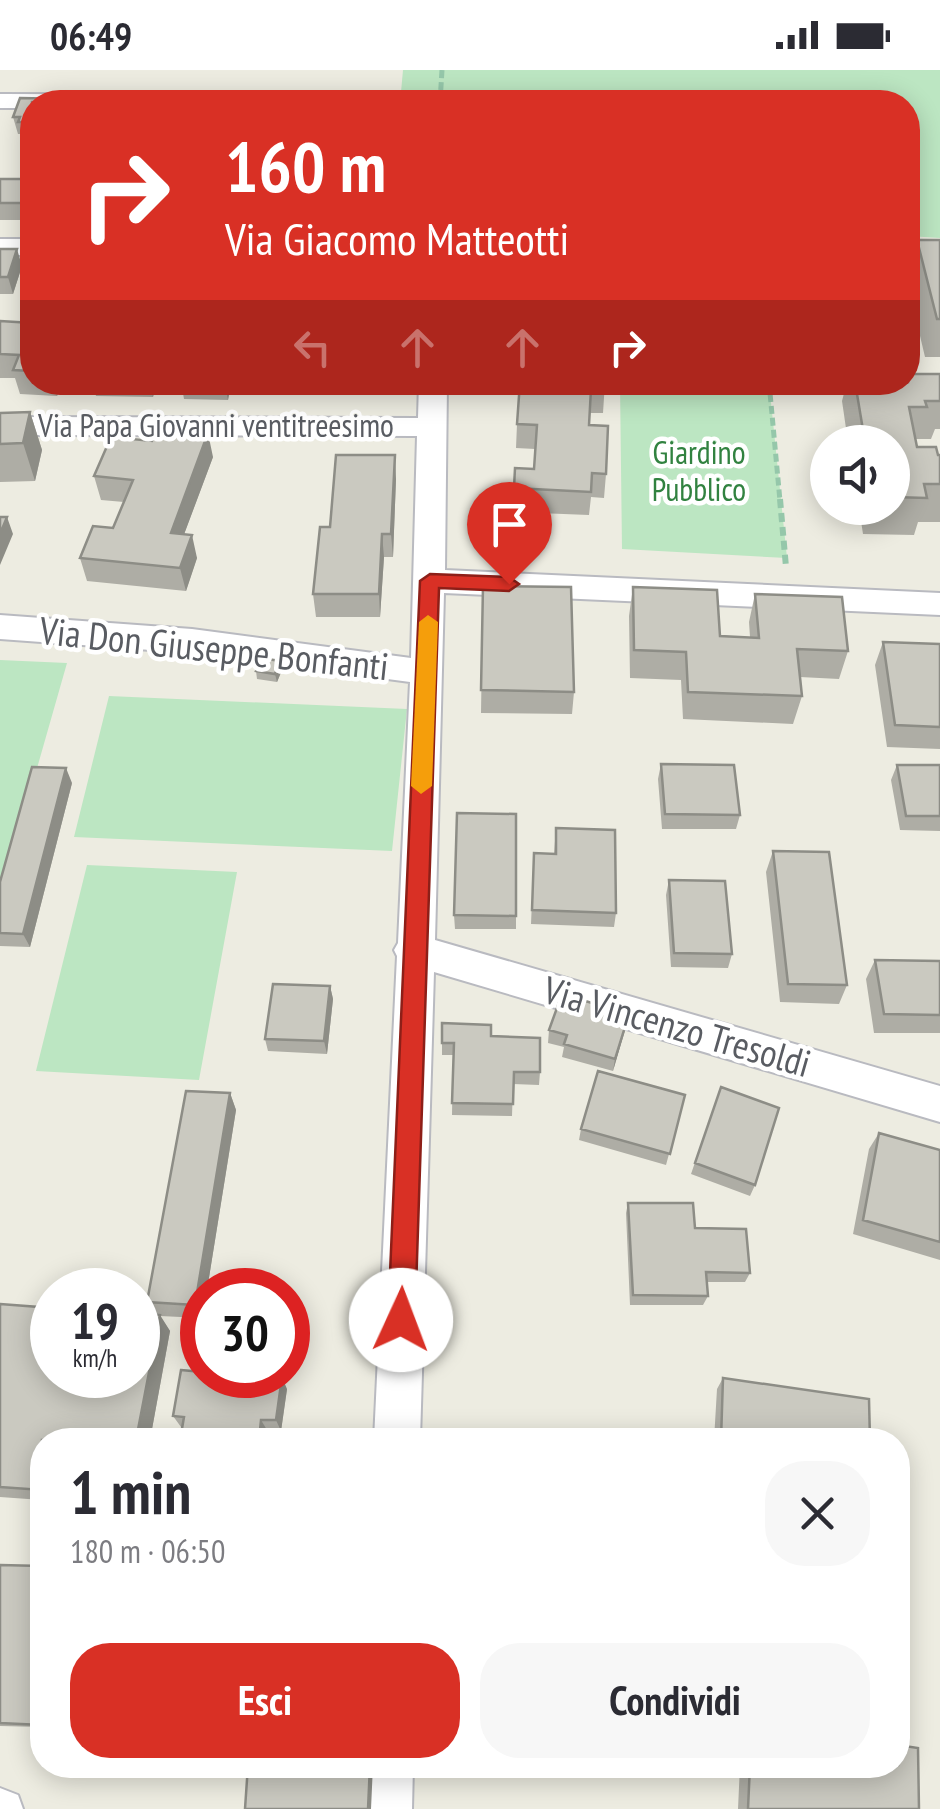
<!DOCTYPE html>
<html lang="it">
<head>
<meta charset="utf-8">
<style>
  body { margin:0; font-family:"PT Sans Narrow",sans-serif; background:#f7f7f7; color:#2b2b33; height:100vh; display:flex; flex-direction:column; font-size:38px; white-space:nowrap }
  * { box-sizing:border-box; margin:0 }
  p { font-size:32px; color:#7c7c81 }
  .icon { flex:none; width:55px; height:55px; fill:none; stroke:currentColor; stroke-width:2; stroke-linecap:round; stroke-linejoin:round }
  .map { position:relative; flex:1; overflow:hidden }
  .sheet { position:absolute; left:30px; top:1358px; width:880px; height:350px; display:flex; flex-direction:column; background:#fff; border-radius:40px; box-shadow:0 5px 25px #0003 }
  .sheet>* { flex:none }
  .guide { position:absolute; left:20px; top:20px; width:900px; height:305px; border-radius:40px; box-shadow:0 5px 25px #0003; background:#d93025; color:#fff; overflow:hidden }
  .fabs { position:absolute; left:810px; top:355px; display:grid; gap:20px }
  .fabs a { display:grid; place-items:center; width:100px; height:100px; border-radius:50%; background:#fff; box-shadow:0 5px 25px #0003; font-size:50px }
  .speed { position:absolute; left:30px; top:1198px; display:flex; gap:20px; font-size:50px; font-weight:700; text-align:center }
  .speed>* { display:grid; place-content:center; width:130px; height:130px; border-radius:50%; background:#fff; box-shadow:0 5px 25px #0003; line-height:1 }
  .speed small { font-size:25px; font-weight:400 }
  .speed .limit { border:15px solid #d22; background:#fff; color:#111 }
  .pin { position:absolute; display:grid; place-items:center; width:85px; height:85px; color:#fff; margin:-102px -42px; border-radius:50% 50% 50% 0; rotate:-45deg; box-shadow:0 0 10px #0007 }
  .pin .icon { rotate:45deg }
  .me { position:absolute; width:110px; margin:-55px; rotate:2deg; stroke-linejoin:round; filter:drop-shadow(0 0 8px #0008) }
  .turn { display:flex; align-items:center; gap:35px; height:210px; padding:0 40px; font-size:45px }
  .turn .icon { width:130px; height:130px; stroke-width:2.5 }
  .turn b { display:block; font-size:70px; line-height:85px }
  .lanes { display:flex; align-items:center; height:95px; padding:0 40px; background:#0003; justify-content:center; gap:50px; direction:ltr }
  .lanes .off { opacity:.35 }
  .round { display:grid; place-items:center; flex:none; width:105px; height:105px; border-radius:40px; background:#f7f7f7 }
  .overview { display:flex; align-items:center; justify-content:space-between; height:170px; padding:0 40px }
  h1 { font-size:60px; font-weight:700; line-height:75px }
  .cta { display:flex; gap:20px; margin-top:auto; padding:20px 40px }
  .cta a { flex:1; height:115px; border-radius:40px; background:#d93025; color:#fff; font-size:40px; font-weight:700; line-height:115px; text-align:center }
  .cta a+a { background:#f7f7f7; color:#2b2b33 }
  .status { display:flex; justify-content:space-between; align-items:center; height:70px; padding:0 50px; background:#fff; direction:ltr }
  .status svg { height:28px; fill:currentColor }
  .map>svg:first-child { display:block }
  .green { fill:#bce6c2 }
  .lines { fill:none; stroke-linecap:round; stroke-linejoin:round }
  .service-casing { stroke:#b9bac0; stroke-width:4 }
  .pedestrian-casing { stroke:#b9bac0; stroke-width:4 }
  .minor-casing { stroke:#b9bac0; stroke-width:4 }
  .path-far1 { stroke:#95c7aa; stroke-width:5; stroke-dasharray:8 4; stroke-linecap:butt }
  .path { stroke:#95c7aa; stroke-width:6; stroke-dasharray:9 5; stroke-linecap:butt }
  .service { fill:#fff; fill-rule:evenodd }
  .pedestrian { fill:#fff; fill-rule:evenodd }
  .minor { fill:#fff; fill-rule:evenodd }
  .wall { fill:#aeada5 }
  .shaded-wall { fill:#8d8d86 }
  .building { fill:#cac9c0; stroke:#8d8d86; stroke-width:2.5 }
  .route { fill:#d93025; stroke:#8d1f18; stroke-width:2.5 }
  .slow { fill:#f59e0b }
  .labels { text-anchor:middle; stroke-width:9; stroke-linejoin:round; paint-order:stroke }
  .far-street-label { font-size:32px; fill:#595c62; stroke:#fff }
  .far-park-label { font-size:32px; fill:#318240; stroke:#fff }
  .street-label { font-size:38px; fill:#595c62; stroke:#fff }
</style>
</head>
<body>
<div class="status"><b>06:49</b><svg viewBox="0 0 49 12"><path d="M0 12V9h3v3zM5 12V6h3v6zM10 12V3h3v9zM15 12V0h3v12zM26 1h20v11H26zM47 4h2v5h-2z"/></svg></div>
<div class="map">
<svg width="940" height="1739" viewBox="0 0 940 1739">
  <rect width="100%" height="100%" fill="#edece1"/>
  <!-- green -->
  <path class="green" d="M403 0H940V168L908 166V32H449V23L401 22Z
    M620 313H769L787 488 622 479Z
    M0 590 67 593 0 828Z
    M109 626 407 639 392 781 74 767Z
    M87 795 237 802 199 1010 36 1001Z"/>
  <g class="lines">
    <!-- service casing -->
    <g class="service-casing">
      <path id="service" d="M908 176 940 177V185L908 184Z"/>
    </g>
    <!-- pedestrian casing -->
    <g class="pedestrian-casing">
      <path id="pedestrian" d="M0 1718 18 1725 23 1739H0Z"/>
    </g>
    <!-- minor casing -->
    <g class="minor-casing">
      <path id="minor" d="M0 24 334 25 346 32H32V38H0Z
        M0 169H32V185H0Z
        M419 312H447L445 500 940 523V545L444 523 435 870 940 1016V1052L434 902 420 1370H374L397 886 394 880 398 873 410 612 192 583 0 569V545L192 559 411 588 417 366 0 365V347L418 348Z
        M361 1695H413L412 1739H360Z"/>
    </g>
    <!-- path-far1 -->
    <path class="path-far1" d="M440 32 442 0
      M769 312 780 431"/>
    <!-- path -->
    <path class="path" d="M780 429 786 497"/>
    <!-- service -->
    <use href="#service" class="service"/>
    <!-- pedestrian -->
    <use href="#pedestrian" class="pedestrian"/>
    <!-- minor -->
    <use href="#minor" class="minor"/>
  </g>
  <!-- wall -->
  <path class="wall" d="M20 28 66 29 67 32H32V69H22L21 64H18L13 47Z
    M0 109H32V150H0Z
    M917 170H940V287H925L908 215V202Z
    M0 179 22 196 13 224H0Z
    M0 251 32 253V312H62L57 326 20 324 15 308H0Z
    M940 304V359H935L931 369H916L917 377 940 385V452H918L914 465 863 464 859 438H892V372H848L842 331 847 312H908Z
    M92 312H156L153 327 96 326Z
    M181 312H231L228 330 184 329Z
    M295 312H375L374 325 296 324Z
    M605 312 603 343H590L589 355 606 404 604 428 591 427 589 445 513 442 514 418 534 399 535 379 516 378 517 354Z
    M30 342 42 380 35 411 0 412V343Z
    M213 387 184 464 197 488 186 521 87 511 80 488 113 458 124 432 101 430 94 406Z
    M396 409 393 487H384L380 547H316L313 524 330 457Z
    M483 516 574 622 572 644 481 643Z
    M633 517 720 566 750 567 749 552 755 524 848 581 839 609 800 607 802 626 793 654 683 649 681 610 630 608 629 546Z
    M883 572 940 574V679L887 677 875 595Z
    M280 591 282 600 277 612 257 609 256 601Z
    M661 694 740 745 736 759H662L658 709Z
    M897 695H940V761L900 760 891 710Z
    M72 713 30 877 0 876V812Z
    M556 758 616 843 614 857 531 854 534 783 554 784Z
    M773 781 847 915 839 934 780 932 766 802Z
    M669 810 732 884 728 898 671 897 666 825Z
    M454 845 516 846V859H455Z
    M875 890 940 891V963H874L866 909Z
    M330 916 333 929 327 984 268 981 265 969Z
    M629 944 613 1001 562 987 564 977 548 973 549 960Z
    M491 966 540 1002 539 1015 513 1014 512 1046 452 1045 453 985H442V973Z
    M721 1017 755 1115 750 1126 691 1104Z
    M230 1023 236 1040 207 1220H202V1248L160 1246 170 1261 150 1370H42V1430L0 1427V1234L155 1244 147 1232Z
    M685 1025 666 1095 579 1070 581 1059Z
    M879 1063 940 1080V1190L853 1164 869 1079Z
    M628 1133 695 1158 750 1203 745 1212H707L708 1226 703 1235H630L626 1143Z
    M723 1308 870 1370H714L717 1319Z
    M287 1319 281 1361 181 1357 173 1346Z
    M0 1495 42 1496V1657L0 1656Z
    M740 1695H898L919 1739H738Z"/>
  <!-- shaded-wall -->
  <path class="shaded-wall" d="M17 179 22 196 13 224 8 207Z
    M54 312H62L57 326Z
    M150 312H156L153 327Z
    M231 312 228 330 225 313Z
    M30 342 42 380 35 411 23 373Z
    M208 363 213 387 176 486 171 463Z
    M395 385 396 409 393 487 391 464Z
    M7 447 13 464 0 495V464Z
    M382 464 384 487 380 547 379 524Z
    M192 465 197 488 186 521 180 498Z
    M280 591 282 600 277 612 275 604Z
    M66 698 72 713 30 877 23 864Z
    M330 916 333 929 327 984 324 971Z
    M629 944 626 957 613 1001 615 989Z
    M230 1023 236 1040 207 1220H202V1248L195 1235Z
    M160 1245 170 1261 150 1370H136Z
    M282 1307 287 1319 281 1361 276 1350Z
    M261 1350 267 1360 266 1370H259Z
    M370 1695H373L371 1739H368Z"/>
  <!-- building -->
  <path class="building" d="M20 28 66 29 65 32H32V57H30L31 52H18L20 47H13Z
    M0 109H32L31 133H0Z
    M917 170H940V249H937Z
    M0 179H17L8 207H0Z
    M0 251 32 253V301L13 300 19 285 0 284Z
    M908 304H940V331H925L927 337H909L917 377H936L938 385H940V414H924L927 428 892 427V372H865L855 312H908Z
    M520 312H605V319H591L589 355 608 356 606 404 592 403 591 422 514 418 515 398 534 399 537 355 517 354Z
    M30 342 23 373 0 374V343Z
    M157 358 208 363 171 463 192 465 180 498 80 488 93 456 113 458 133 410 94 406 111 367 152 371Z
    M336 385H395L391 464H382L379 524H313L320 457H330Z
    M0 447H7L0 464Z
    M483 516 571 517 574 622 481 620Z
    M633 517 717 520 720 566 759 568 755 524 842 527 848 581 797 579 802 626 688 622 686 582 634 580Z
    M883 572 940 574V657L895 655Z
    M261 588 280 591 275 604 256 601Z
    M661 694 734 695 740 745 665 744Z
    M897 695H940V746H906Z
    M32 697 66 698 23 864 0 863V812Z
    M457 743 516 744V846L454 845Z
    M556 758 615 760 616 843 532 840 534 783 556 784Z
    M773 781 829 782 847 915 788 914Z
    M669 810 725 811 732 884 674 883Z
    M875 890 940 891V945L884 944Z
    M273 914 330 916 324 971 265 969Z
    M562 924 629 944 615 989 564 974 567 965 549 960Z
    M442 953 491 955V966L540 968V1002H514L513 1034 452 1033 454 973H442Z
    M598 1001 685 1025 670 1084 581 1059Z
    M721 1017 779 1038 755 1115 695 1093Z
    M186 1021 230 1023 195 1235 147 1232Z
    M879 1063 940 1080V1172L863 1150Z
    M628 1133H693L695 1158 746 1159 750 1203 706 1202 708 1226 633 1225Z
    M0 1234 52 1238V1305H138V1243L160 1245 136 1370H42V1420L0 1417Z
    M181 1300 202 1302V1305H250L282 1307 276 1350H261L259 1370H180L184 1347 173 1346Z
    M723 1308 869 1329 870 1370H721Z
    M0 1495 42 1496V1655L0 1653Z
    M898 1675 918 1678 919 1739H748L750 1695H898Z
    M248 1695H370L368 1739H245Z"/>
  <!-- route -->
  <path class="route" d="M430 504 509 507 519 514 509 521 439 518 415 1250 411 1260 401 1263 392 1260 388 1250 420 511Z"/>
  <!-- slow -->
  <path class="slow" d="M428 545 438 552 432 716 421 724 411 716 419 552Z"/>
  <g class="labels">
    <!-- far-street labels -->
    <g class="far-street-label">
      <text x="216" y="367">Via Papa Giovanni ventitreesimo</text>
    </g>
    <!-- far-park labels -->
    <g class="far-park-label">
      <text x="699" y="394">Giardino<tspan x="699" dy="37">Pubblico</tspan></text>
    </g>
    <!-- street labels -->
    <g class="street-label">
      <text transform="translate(214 579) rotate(6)" y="13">Via Don Giuseppe Bonfanti</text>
      <text transform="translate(677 957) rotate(16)" y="13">Via Vincenzo Tresoldi</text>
    </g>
  </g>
</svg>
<div class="fabs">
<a><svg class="icon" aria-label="sound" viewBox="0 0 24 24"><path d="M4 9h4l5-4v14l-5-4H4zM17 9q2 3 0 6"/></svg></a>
</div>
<div class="speed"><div>19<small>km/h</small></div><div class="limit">30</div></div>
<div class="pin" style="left:509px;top:514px;background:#d93025"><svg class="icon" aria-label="arrive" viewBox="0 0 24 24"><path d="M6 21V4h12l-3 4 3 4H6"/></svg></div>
<svg class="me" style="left:401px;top:1250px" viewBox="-20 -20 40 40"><circle r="19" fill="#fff"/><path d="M0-13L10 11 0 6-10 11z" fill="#d93025"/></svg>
<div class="guide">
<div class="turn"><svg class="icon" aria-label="right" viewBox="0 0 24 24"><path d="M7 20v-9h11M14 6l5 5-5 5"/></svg><div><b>160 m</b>Via Giacomo Matteotti</div></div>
<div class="lanes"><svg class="icon off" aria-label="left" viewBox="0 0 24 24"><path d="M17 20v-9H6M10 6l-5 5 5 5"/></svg><svg class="icon off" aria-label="ahead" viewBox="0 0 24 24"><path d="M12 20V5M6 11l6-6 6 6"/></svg><svg class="icon off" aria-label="ahead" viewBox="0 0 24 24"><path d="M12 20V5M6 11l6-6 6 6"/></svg><svg class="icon" aria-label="right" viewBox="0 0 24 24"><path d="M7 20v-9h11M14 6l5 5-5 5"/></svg></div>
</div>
<section class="sheet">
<div class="overview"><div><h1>1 min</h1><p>180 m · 06:50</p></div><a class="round"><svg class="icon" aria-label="close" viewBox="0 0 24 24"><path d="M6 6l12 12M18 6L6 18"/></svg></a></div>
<div class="cta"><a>Esci</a><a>Condividi</a></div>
</section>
</div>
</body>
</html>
